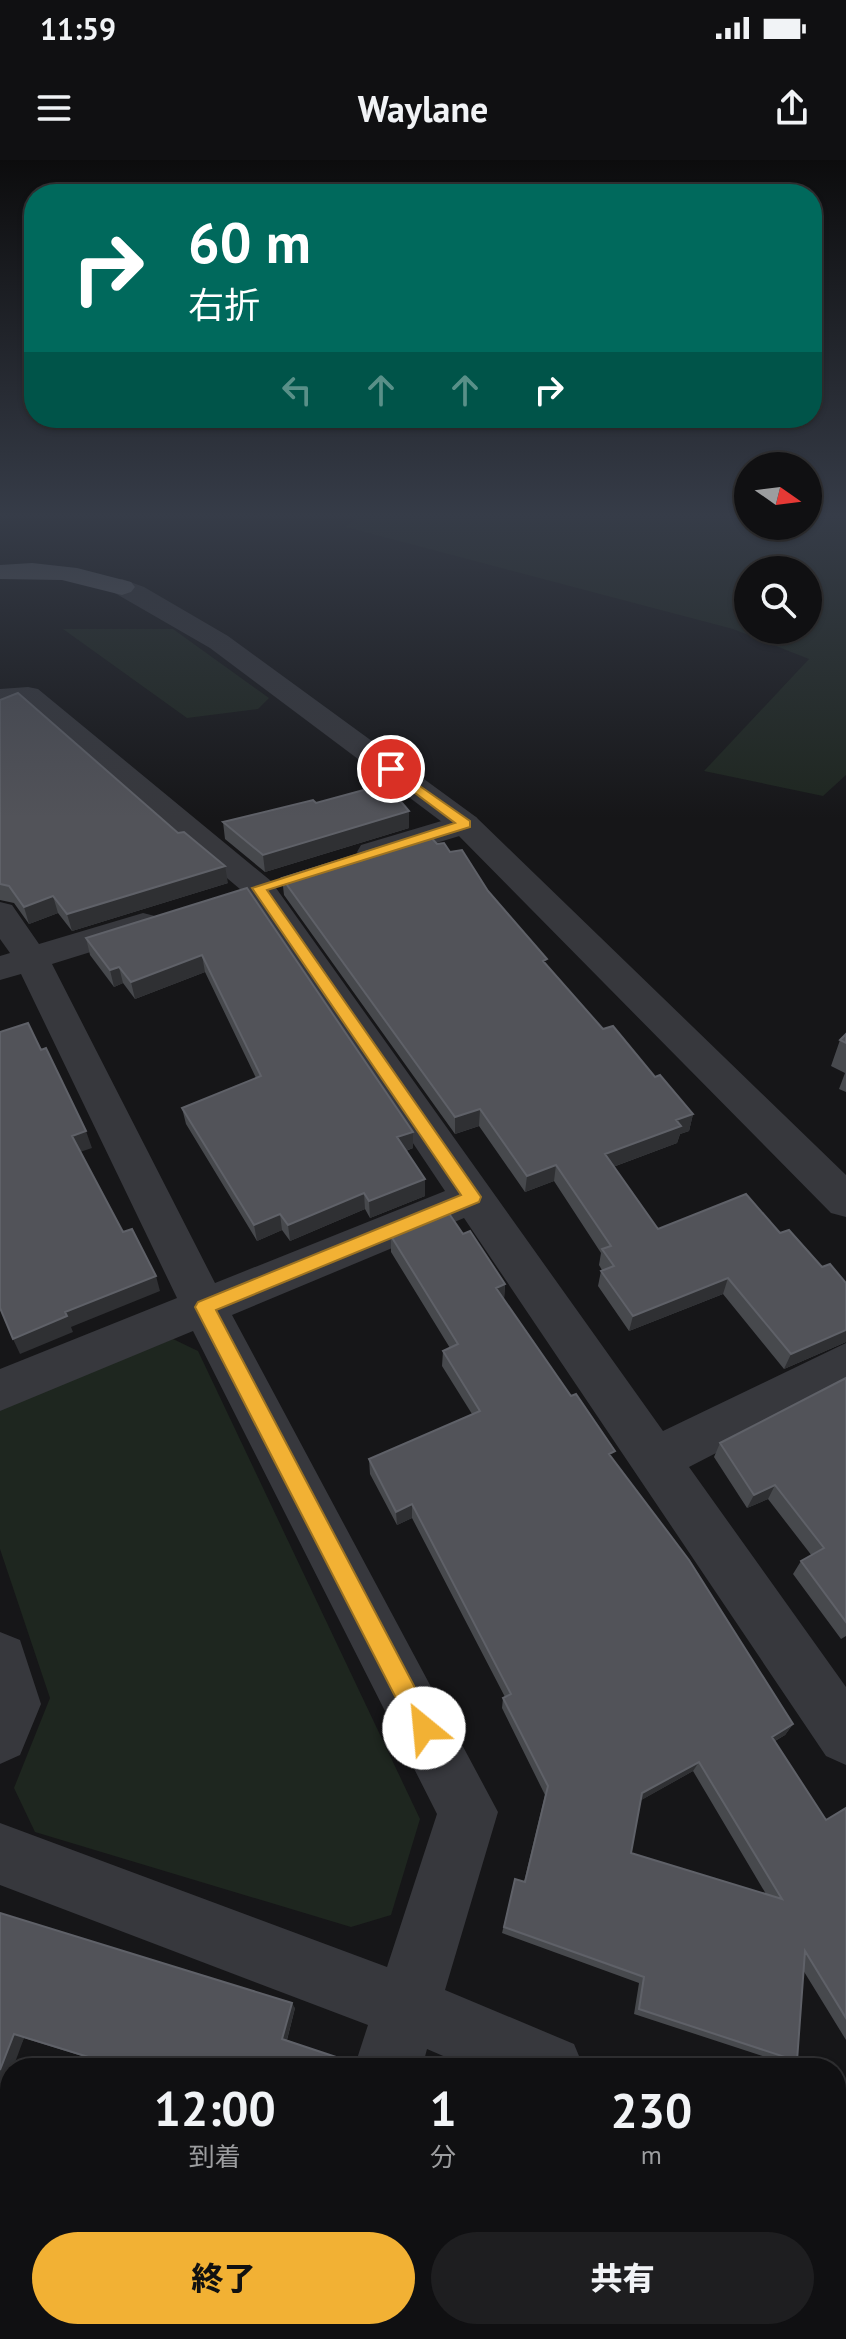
<!DOCTYPE html>
<html lang="ja">
<head>
<meta charset="utf-8">
<style>
  body { margin:0; font-family:"PT Sans","Noto Sans JP",sans-serif; background:#1e1e20; color:#f1f3f6; height:100vh; display:flex; flex-direction:column; font-size:30px; white-space:nowrap }
  * { box-sizing:border-box; margin:0 }
  p { font-size:26px; color:#9c9d9f }
  .icon { flex:none; width:44px; height:44px; fill:none; stroke:currentColor; stroke-width:2; stroke-linecap:round; stroke-linejoin:round }
  .map { position:relative; flex:1; overflow:hidden }
  .sheet { position:absolute; left:0px; top:1898px; width:846px; height:282px; display:flex; flex-direction:column; background:#101012; border-radius:32px 32px 0 0; box-shadow:0 2px 6px #0004,0 0 0 2px #303032 }
  .sheet>* { flex:none }
  .banner { position:absolute; left:24px; top:24px; width:798px; height:244px; border-radius:32px; box-shadow:0 2px 6px #0004,0 0 0 2px #303032; background:#00695c; color:#fff; overflow:hidden }
  .needle { width:52px; rotate:104deg }
  .fabs { position:absolute; left:734px; top:292px; display:grid; gap:16px }
  .fabs a { display:grid; place-items:center; width:88px; height:88px; border-radius:50%; background:#101012; box-shadow:0 2px 6px #0004,0 0 0 2px #303032; font-size:40px }
  .pin { position:absolute; display:grid; place-items:center; width:68px; height:68px; color:#fff; margin:-34px; border:4px solid #fff; border-radius:50%; box-shadow:0 2px 8px #0007 }
  .me { position:absolute; width:88px; margin:-44px; rotate:332deg; stroke-linejoin:round; filter:drop-shadow(0 0 6px #0008) }
  .turn { display:flex; align-items:center; gap:28px; height:168px; padding:0 32px; font-size:36px }
  .turn .icon { width:104px; height:104px; stroke-width:2.5 }
  .turn b { display:block; font-size:56px; line-height:68px }
  .lanes { display:flex; align-items:center; height:76px; padding:0 32px; background:#0003; justify-content:center; gap:40px; direction:ltr }
  .lanes .off { opacity:.35 }
  .eta { display:flex; justify-content:space-evenly; align-items:center; height:136px; text-align:center }
  .eta b { font-size:48px; font-weight:800; line-height:56px }
  .primary-button { display:flex; gap:16px; margin-top:auto; padding:16px 32px }
  .primary-button a { flex:1; height:92px; border-radius:48px; background:#f2b134; color:#111; font-size:32px; font-weight:800; line-height:92px; text-align:center }
  .primary-button a+a { background:#1e1e20; color:#f1f3f6 }
  .status { display:flex; justify-content:space-between; align-items:center; height:56px; padding:0 40px; background:#101012; direction:ltr }
  .status svg { height:22px; fill:currentColor }
  header { display:flex; justify-content:space-between; align-items:center; height:104px; padding:0 32px; background:#101012; font-size:36px; font-weight:800 }
  .map>svg:first-child { display:block }
  .green { fill:#1e261f; fill-rule:evenodd }
  .lines { fill:none; stroke-linecap:round; stroke-linejoin:round }
  .minor { fill:#37383d; fill-rule:evenodd }
  .tertiary { fill:#37383d; fill-rule:evenodd }
  .trunk { fill:#5b5e65; fill-rule:evenodd }
  .wall { fill:#47494d; fill-rule:evenodd }
  .shaded-wall { fill:#2f3033 }
  .building { fill:#525359; stroke:#5f6168; stroke-width:2; fill-rule:evenodd }
  .route { fill:#f2b134; stroke:#9d7322; stroke-width:2 }
</style>
</head>
<body>
<div class="status"><b>11:59</b><svg viewBox="0 0 49 12"><path d="M0 12V9h3v3zM5 12V6h3v6zM10 12V3h3v9zM15 12V0h3v12zM26 1h20v11H26zM47 4h2v5h-2z"/></svg></div>
<header><svg class="icon" aria-label="menu" viewBox="0 0 24 24"><path d="M4 6h16M4 12h16M4 18h16"/></svg>Waylane<svg class="icon" aria-label="share" viewBox="0 0 24 24"><path d="M12 15V3M7 8l5-5 5 5M5 13v7h14v-7"/></svg></header>
<div class="map">
<svg width="846" height="2179" viewBox="0 0 846 2179">
  <rect width="100%" height="100%" fill="#161618"/>
  <!-- green -->
  <path class="green" d="M364 353H748V366H808V353H846V615L823 636 704 611 809 499 733 469 346 367ZM748 410H808V470H748Z
    M63 469H173L269 538 258 549 187 558Z
    M173 1179 198 1191 420 1659 391 1755 351 1767 35 1672 14 1628 50 1538 0 1389V1247Z"/>
  <g class="lines">
    <!-- minor -->
    <path class="minor" d="M28 527 38 529 271 721 663 1271 846 1183V1226L689 1307 846 1527V1605L826 1596 464 1058 232 1155 498 1652 445 1830 574 1884 584 1908H471L427 1889 422 1908H354L368 1865 0 1725V1663L387 1807 437 1654 193 1171 0 1251V1209L177 1138 21 814 0 820V796L10 793 0 779V742L12 745 39 784 143 753 155 756 160 764 155 772 52 804 215 1123 445 1031 247 735 21 544 0 545V529Z
      M465 654 476 657 481 664 476 671 373 702 361 699 357 692 361 685Z
      M0 1472 20 1480 41 1544 20 1595 0 1604Z
      M836 1995 846 1999V2070L836 2066Z
      M274 2170H348L345 2179H271Z"/>
    <!-- tertiary -->
    <path class="tertiary" d="M122 419 144 427 228 476 476 657 846 1015V1057L831 1053 454 671 210 488 113 432 109 427 113 422Z"/>
    <!-- trunk -->
    <path class="trunk" d="M32 403 77 408 131 422 135 427 131 432 122 435 62 420 0 419V405Z"/>
  </g>
  <!-- wall -->
  <path class="wall" d="M0 540 228 723 72 771 58 753 29 764 14 743 0 740Z
    M316 643 409 668 265 712 225 679 223 662Z
    M437 684 450 692 488 731 546 804 603 869 655 917 693 954 689 971 680 974 677 983 613 1007 658 1069 780 1073 822 1107 846 1123V1182L784 1209 723 1134 629 1171 598 1126 601 1111 602 1110 599 1105 601 1093 554 1021 525 1032 479 966 455 974 284 735 282 718Z
    M247 728 413 988 406 991 425 1019V1036L370 1058 365 1049 290 1081 282 1070 257 1081 186 964 182 948 256 918 205 812 135 839 123 823 114 827 90 795 86 778Z
    M846 874V932L839 929 845 913 831 906 840 880Z
    M463 1074 505 1124 504 1139 793 1564 785 1575 775 1581 826 1660 846 1648V1880L803 1810 797 1901 787 1904 634 1854 639 1823 502 1773 515 1719 524 1722 545 1635 502 1548 503 1538 505 1537 412 1358 397 1365 370 1314 369 1299 472 1254 442 1206 443 1191 450 1188 391 1092V1076ZM693 1611 766 1734 631 1693 641 1640Z
    M846 1218V1476L841 1479 793 1414 801 1401 812 1396 768 1339 747 1348 714 1297 720 1283Z
    M0 1753 295 1848 287 1880 336 1897 339 1900 337 1908H121L24 1878 10 1908V1915L1 1939 0 1938Z
    M771 2170H836L846 2179H770Z"/>
  <!-- shaded-wall -->
  <path class="shaded-wall" d="M409 651V668L265 712 263 695Z
    M225 706 228 723 72 771 67 754Z
    M53 736 58 753 29 764 24 747Z
    M202 795 205 812 135 839 131 822Z
    M119 807 123 823 114 827 110 810Z
    M480 949 479 966 455 974V957Z
    M693 954 689 971 680 974 677 983 602 1011 605 994 676 960Z
    M86 971 92 988 77 993 72 976Z
    M413 972V988L397 994V977Z
    M556 1005 554 1021 525 1032 527 1016Z
    M425 1019V1036L370 1058 369 1041Z
    M364 1033 365 1049 290 1081 288 1065Z
    M280 1054 282 1070 257 1081 254 1065Z
    M156 1116 160 1131 71 1167 73 1172 20 1194 13 1179 65 1152Z
    M728 1118 723 1134 629 1171 633 1156Z
    M505 1124 504 1140 496 1128Z
    M846 1170V1182L784 1209 791 1194Z
    M775 1325 768 1339 747 1348 754 1335Z
    M412 1344V1358L397 1365 396 1352Z
    M793 1564 785 1575 764 1587 772 1577Z
    M699 1602 693 1611 638 1642 642 1633Z
    M292 1843 295 1848 286 1883 282 1879Z
    M14 1874 24 1878 13 1908H10V1915L1 1939 0 1938V1910Z
    M336 1897 339 1900 337 1908H334Z
    M230 2170H235L233 2179H228Z"/>
  <!-- building -->
  <path class="building" d="M18 533 178 673 184 672 225 706 67 754 53 736 24 747 9 726 0 724V540Z
    M386 624 409 651 263 695 223 662 313 640 316 643Z
    M427 673 437 684 444 683 450 692 462 690 488 731 547 799 543 801 603 869 613 866 655 917 660 915 693 954 676 960 681 966 605 994 658 1069 746 1034 780 1073 789 1070 822 1107 830 1104 846 1123V1170L791 1194 728 1118 633 1156 601 1111 614 1106 602 1089 611 1086 556 1005 527 1016 480 949 455 957 282 718Z
    M247 728 413 972 397 977 425 1019 369 1041 364 1033 288 1065 280 1054 254 1065 182 948 261 916 202 795 131 822 119 807 110 810 86 778Z
    M28 863 41 890 46 888 86 971 72 976 123 1072 132 1069 156 1116 65 1152 67 1156 13 1179 0 1148V872Z
    M846 874V883L840 880Z
    M448 1052 463 1074 470 1071 505 1124 496 1128 571 1236 576 1234 615 1291 609 1294 689 1400 793 1564 772 1577 826 1660 846 1648V1858L805 1791 797 1901 639 1849 644 1817 504 1767 515 1719 525 1722 548 1626 503 1538 511 1534 412 1344 396 1352 369 1299 480 1251 443 1191 458 1184 391 1076ZM699 1602 782 1739 631 1693 642 1633Z
    M846 1218V1462L801 1401 824 1388 775 1325 754 1335 720 1283Z
    M0 1753 292 1843 282 1879 336 1897 334 1908H124L14 1874 0 1910Z
    M836 2082 846 2087V2179H781L782 2170H836Z
    M81 2170H230L228 2179H78Z
    M392 2170H555L553 2179H390Z"/>
  <!-- sky -->
  <linearGradient id="sky" x2="0" y2="1"><stop stop-color="#0c0c0d"/><stop offset="0.54" stop-color="#363c48"/><stop offset="1" stop-color="#363c48" stop-opacity="0"/></linearGradient>
  <rect width="846" height="658" fill="url(#sky)"/>
  <!-- route -->
  <path class="route" d="M391 606 470 661V667L267 730 481 1037 479 1042 216 1150 432 1560 436 1568 432 1577 424 1580 416 1577 195 1147 198 1142 461 1035 252 728 455 663 387 612 385 609Z"/>
</svg>
<div class="fabs">
<a><svg class="needle" viewBox="-14 -14 28 28"><path d="M0-13l5 13h-10z" fill="#e53935"/><path d="M0 13l5-13h-10z" fill="#9c9d9f"/></svg></a>
<a><svg class="icon" aria-label="search" viewBox="0 0 24 24"><circle cx="10" cy="10" r="6"/><path d="M15 15l6 6"/></svg></a>
</div>
<div class="pin" style="left:391px;top:609px;background:#d93025"><svg class="icon" aria-label="arrive" viewBox="0 0 24 24"><path d="M6 21V4h12l-3 4 3 4H6"/></svg></div>
<svg class="me" style="left:424px;top:1568px" viewBox="-20 -20 40 40"><circle r="19" fill="#fff"/><path d="M0-13L10 11 0 6-10 11z" fill="#f2b134"/></svg>
<div class="banner">
<div class="turn"><svg class="icon" aria-label="right" viewBox="0 0 24 24"><path d="M7 20v-9h11M14 6l5 5-5 5"/></svg><div><b>60 m</b>右折</div></div>
<div class="lanes"><svg class="icon off" aria-label="left" viewBox="0 0 24 24"><path d="M17 20v-9H6M10 6l-5 5 5 5"/></svg><svg class="icon off" aria-label="ahead" viewBox="0 0 24 24"><path d="M12 20V5M6 11l6-6 6 6"/></svg><svg class="icon off" aria-label="ahead" viewBox="0 0 24 24"><path d="M12 20V5M6 11l6-6 6 6"/></svg><svg class="icon" aria-label="right" viewBox="0 0 24 24"><path d="M7 20v-9h11M14 6l5 5-5 5"/></svg></div>
</div>
<section class="sheet">
<div class="eta">
<div><b>12:00</b><p>到着</p></div>
<div><b>1</b><p>分</p></div>
<div><b>230</b><p>m</p></div>
</div>
<div class="primary-button"><a>終了</a><a>共有</a></div>
</section>
</div>
</body>
</html>
